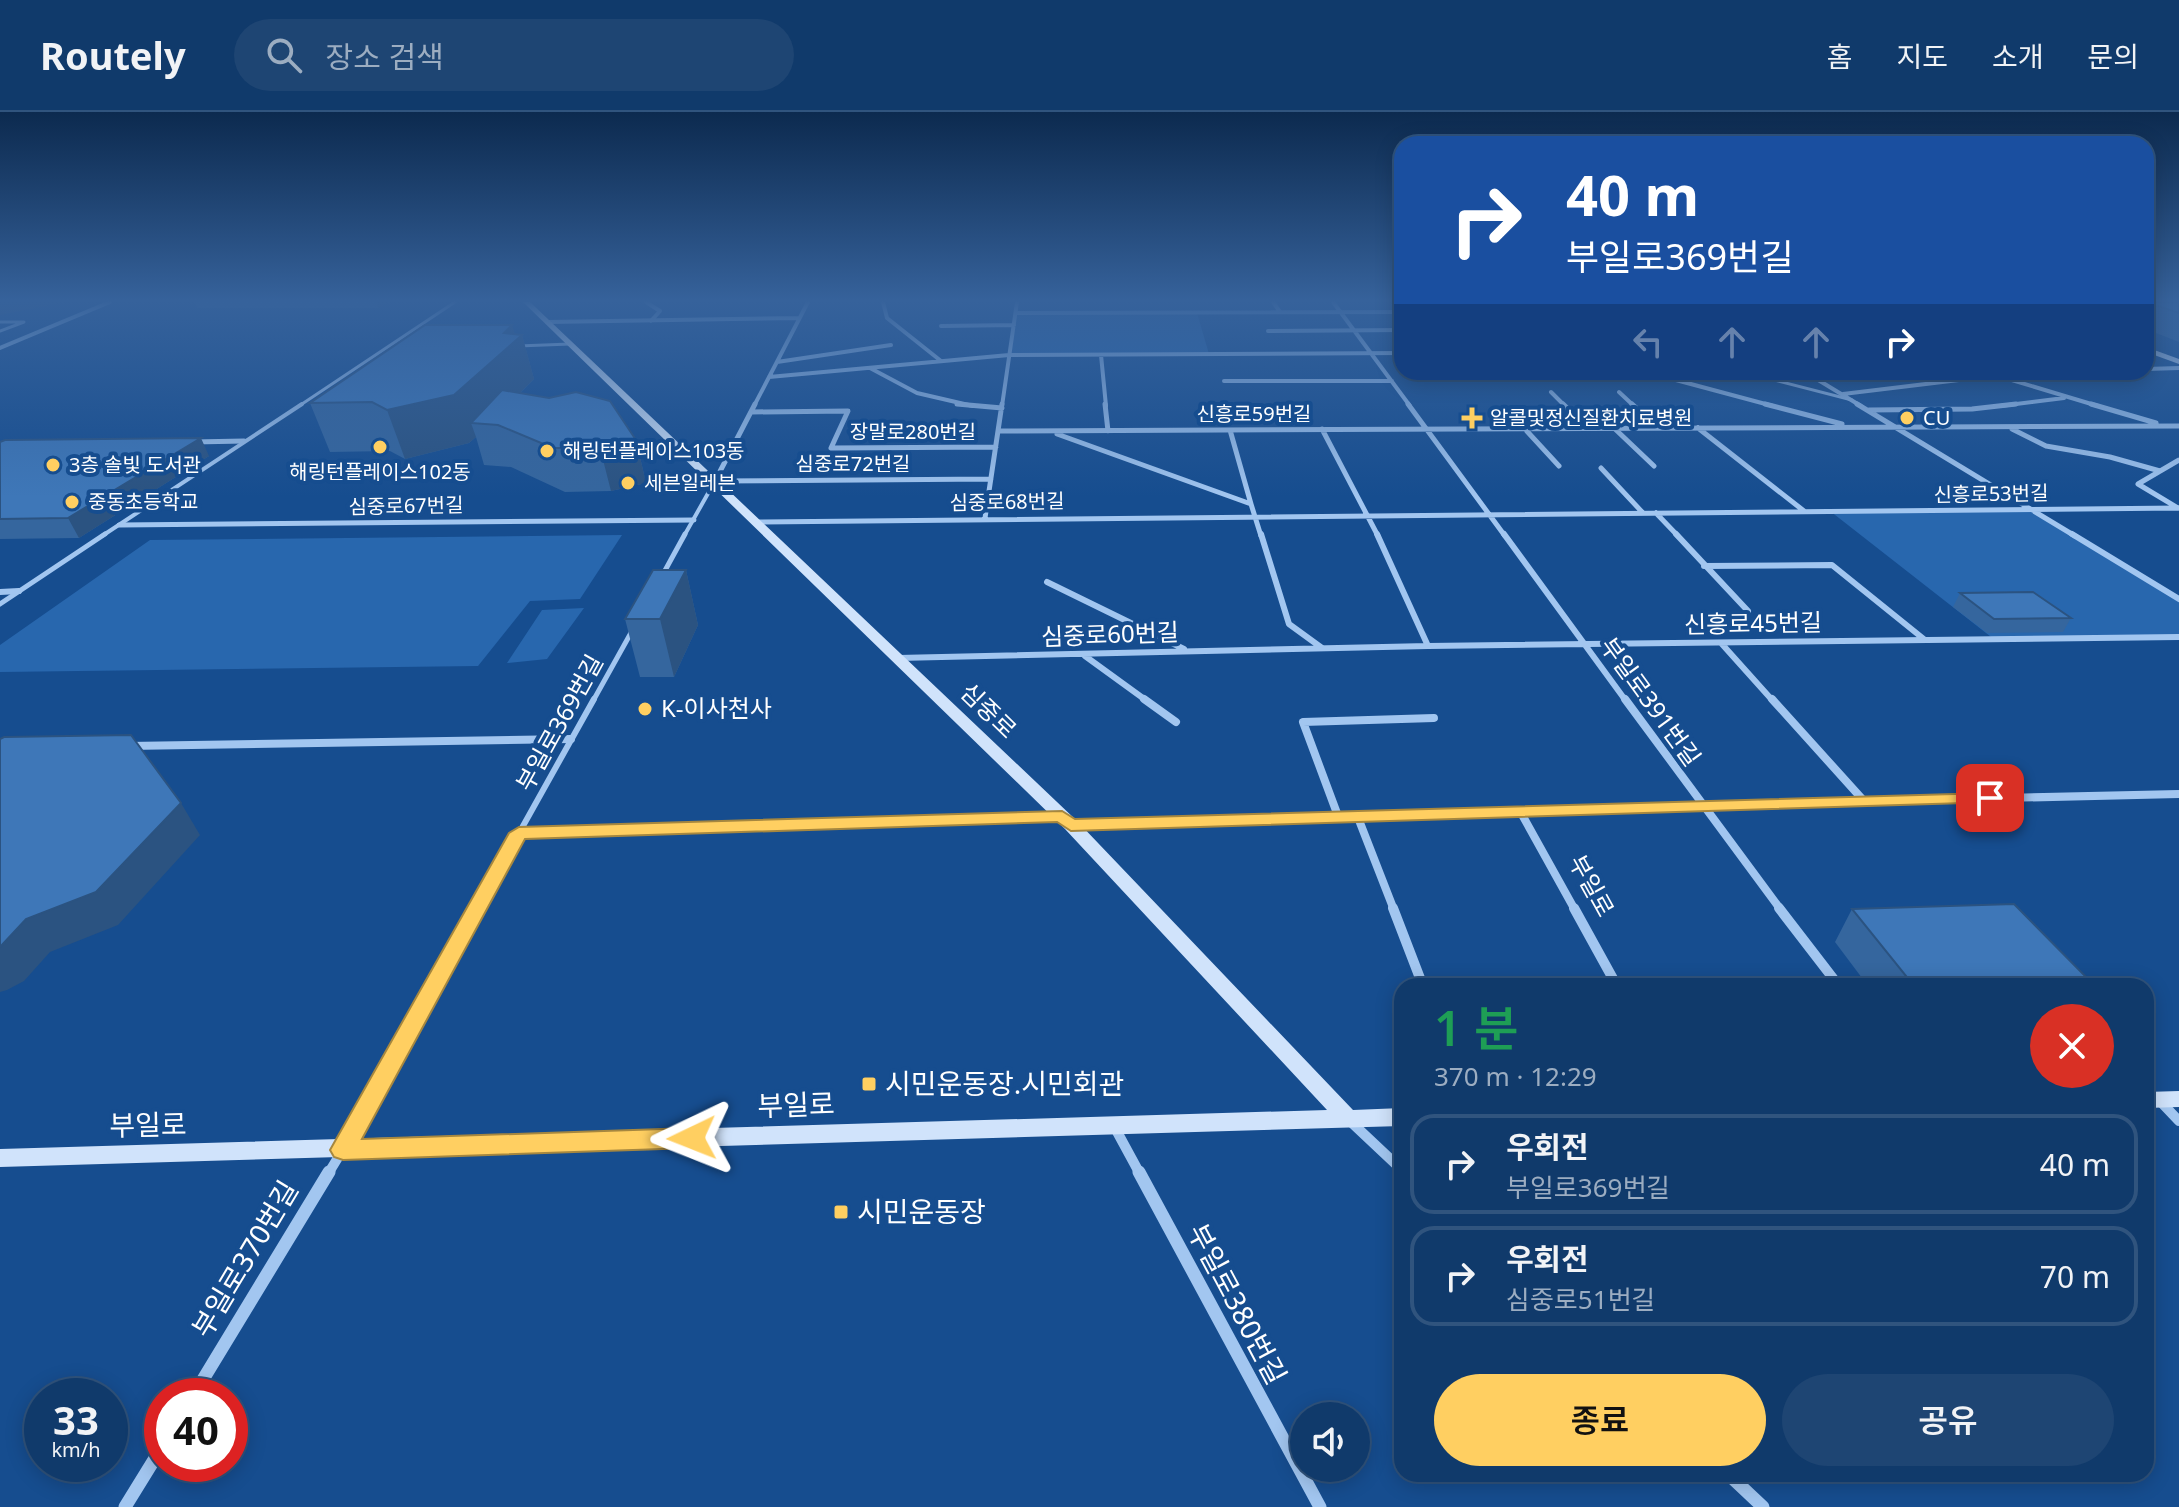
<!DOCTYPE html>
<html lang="ko">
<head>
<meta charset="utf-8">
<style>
  body { margin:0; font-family:"Noto Sans","Noto Sans KR",sans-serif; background:#1e4573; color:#f1f3f6; height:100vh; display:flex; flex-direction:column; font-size:30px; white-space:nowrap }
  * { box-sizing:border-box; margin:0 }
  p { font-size:26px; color:#9cadc1 }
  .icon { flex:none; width:44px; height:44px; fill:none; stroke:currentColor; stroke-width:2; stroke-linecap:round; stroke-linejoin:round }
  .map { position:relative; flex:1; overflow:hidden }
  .panel { position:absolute; left:1394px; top:866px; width:760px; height:504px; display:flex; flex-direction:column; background:#103a6b; border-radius:24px; box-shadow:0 4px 20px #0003,0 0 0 2px #30547e }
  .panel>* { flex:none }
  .top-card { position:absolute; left:1394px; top:24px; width:760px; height:244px; border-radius:24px; box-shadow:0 4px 20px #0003,0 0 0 2px #30547e; background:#1a4fa0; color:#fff; overflow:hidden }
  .fabs { position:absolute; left:1290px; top:1290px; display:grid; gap:16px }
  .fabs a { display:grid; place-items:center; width:80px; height:80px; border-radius:50%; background:#103a6b; box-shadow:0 4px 20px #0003,0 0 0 2px #30547e; font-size:40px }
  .speed { position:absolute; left:24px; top:1266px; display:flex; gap:16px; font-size:40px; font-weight:700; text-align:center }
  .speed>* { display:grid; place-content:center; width:104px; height:104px; border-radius:50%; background:#103a6b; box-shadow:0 4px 20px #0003,0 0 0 2px #30547e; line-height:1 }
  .speed small { font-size:20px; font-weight:400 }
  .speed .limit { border:12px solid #d22; background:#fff; color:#111 }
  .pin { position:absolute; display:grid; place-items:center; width:68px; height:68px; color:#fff; margin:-34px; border-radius:16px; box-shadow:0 4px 12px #0006 }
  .me { position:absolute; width:88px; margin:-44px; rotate:268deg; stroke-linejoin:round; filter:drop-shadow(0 0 6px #0008) }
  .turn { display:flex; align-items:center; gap:28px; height:168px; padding:0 40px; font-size:36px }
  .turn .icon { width:104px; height:104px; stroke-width:2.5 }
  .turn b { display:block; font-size:56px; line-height:68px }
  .lanes { display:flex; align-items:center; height:76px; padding:0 40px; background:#0003; justify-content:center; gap:40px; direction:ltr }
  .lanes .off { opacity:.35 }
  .round { display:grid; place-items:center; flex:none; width:84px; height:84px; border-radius:42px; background:#1e4573 }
  .headline { display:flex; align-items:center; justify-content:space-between; height:136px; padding:0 40px }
  h1 { font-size:48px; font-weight:600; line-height:60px; color:#1e9e55 }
  .button { display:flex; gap:16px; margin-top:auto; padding:16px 40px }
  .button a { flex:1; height:92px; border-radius:48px; background:#ffcf61; color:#111; font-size:32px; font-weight:600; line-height:92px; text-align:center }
  .button a+a { background:#1e4573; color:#f1f3f6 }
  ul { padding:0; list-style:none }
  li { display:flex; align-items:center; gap:24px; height:100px; margin:0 16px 12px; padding:0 24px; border:4px solid #30547e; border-radius:24px }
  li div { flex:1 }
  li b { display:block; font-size:30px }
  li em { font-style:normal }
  header { display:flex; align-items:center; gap:48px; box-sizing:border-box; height:112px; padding:0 40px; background:#103a6b; border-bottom:2px solid #30547e }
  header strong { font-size:38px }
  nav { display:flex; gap:44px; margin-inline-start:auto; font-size:28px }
  .search { width:560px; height:72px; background:#1e4573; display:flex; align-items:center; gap:20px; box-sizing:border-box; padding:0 28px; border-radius:44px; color:#9cadc1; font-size:30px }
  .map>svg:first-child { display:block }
  .green { fill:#2867ae }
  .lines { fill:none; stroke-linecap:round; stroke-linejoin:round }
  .lane-far4 { stroke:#a2c6f0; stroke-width:3 }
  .lane-far3 { stroke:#a2c6f0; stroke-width:4 }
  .lane-far2 { stroke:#a2c6f0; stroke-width:5 }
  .lane-far1 { stroke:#a2c6f0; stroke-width:6 }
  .lane { stroke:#a2c6f0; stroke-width:7 }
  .street-far5 { stroke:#a2c6f0; stroke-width:4 }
  .street-far4 { stroke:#a2c6f0; stroke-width:5 }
  .street-far3 { stroke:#a2c6f0; stroke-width:6 }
  .street-far2 { stroke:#a2c6f0; stroke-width:8 }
  .street-far1 { stroke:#a2c6f0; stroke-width:10 }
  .street { stroke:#a2c6f0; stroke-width:13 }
  .secondary { fill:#d0e3fb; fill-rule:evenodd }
  .wall { fill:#35669e }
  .shaded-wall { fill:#2b5381 }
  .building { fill:#3e77b8; stroke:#2b5381; stroke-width:2 }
  .route { fill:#ffcf61; stroke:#a6873f; stroke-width:2 }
  .poi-dot { fill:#ffcf61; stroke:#164d8f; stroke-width:3 }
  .labels { text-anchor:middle; stroke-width:8; stroke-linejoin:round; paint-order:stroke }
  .far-street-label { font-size:20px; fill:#fff; stroke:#164d8f }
  .far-poi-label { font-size:20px; fill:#fff; stroke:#164d8f; text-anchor:start }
  .street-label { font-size:24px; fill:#fff; stroke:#164d8f }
  .poi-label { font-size:24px; fill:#fff; stroke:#164d8f; text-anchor:start }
  .near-poi-label { font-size:28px; fill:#fff; stroke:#164d8f; text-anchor:start }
  .near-street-label { font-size:28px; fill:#fff; stroke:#164d8f }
</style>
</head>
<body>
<header>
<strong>Routely</strong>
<div class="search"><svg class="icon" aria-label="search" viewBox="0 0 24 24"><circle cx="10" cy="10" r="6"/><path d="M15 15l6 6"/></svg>장소 검색</div>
<nav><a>홈</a><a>지도</a><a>소개</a><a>문의</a></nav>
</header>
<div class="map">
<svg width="2179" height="1395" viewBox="0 0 2179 1395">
  <rect width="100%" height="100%" fill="#164d8f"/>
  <!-- green -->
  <path class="green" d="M1016 201H1197L1209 242 1009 243Z
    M2034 397 2179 487V525L1995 528 1830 399Z
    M622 423 580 487 530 489 478 554 0 560V533L150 428Z
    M584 496 547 547 507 551 542 498Z"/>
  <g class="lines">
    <!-- lane-far4 -->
    <path class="lane-far4" d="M0 210H24L0 219
      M518 234 570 232
      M1743 260 1852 288
      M299 294 455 190"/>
    <!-- lane-far3 -->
    <path class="lane-far3" d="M102 424 302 292
      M684 424 715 369"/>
    <!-- lane-far2 -->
    <path class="lane-far2" d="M662 464 685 422
      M0 492 105 422
      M593 589 632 519"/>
    <!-- lane-far1 -->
    <path class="lane-far1" d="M519 721 1059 705
      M476 798 594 587"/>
    <!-- lane -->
    <path class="lane" d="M345 1033 478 796"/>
    <!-- street-far5 -->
    <path class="street-far5" d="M646 190 660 199 651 209
      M883 190 887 206 941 249
      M1273 190 1280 200
      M1333 190 1410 294
      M1016 201 1402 200
      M547 210 799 206
      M941 214 1014 213
      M1268 219 1402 218
      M0 236 110 190
      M1101 243 1106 294
      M777 250 891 233
      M870 256 917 281 973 294
      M2146 257 2179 256
      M1646 260 1773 294
      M1805 260 1861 294
      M1985 260 2098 294
      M2083 263 2104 260
      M769 265 1009 243 1402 241
      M1224 269H1392
      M1551 280 1565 294
      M1619 280 1634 294
      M1843 282 1992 264
      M754 294 808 190
      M1002 294 1017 190
      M2000 294 2064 286"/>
    <!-- street-far4 -->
    <path class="street-far4" d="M755 292 715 369 991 367
      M957 292 1002 296
      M1105 292 1108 319
      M1408 292 1505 424
      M1563 292 1587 316
      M1632 292 1657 315
      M1765 292 1842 312
      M1857 292 2075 424
      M2091 292 2156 311
      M1869 298 1972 297 2016 292
      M751 300 848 299 831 336 996 335
      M1498 302 1510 316
      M1524 316 1559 354
      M1614 316 1654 354
      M1698 316 1804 399
      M1322 317 1378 424
      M2012 317 2046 334 2110 345 2160 359
      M1230 318 1251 392
      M998 319 2179 314
      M1057 322 1251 392 1261 424
      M193 330 244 329
      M1601 356 1643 401
      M2178 396 2138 372 2179 348
      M1656 401 1678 424
      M985 406 1002 292
      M757 410 2179 396
      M119 413 694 408"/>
    <!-- street-far3 -->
    <path class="street-far3" d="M1261 422 1289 512 1322 536
      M1377 422 1428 534
      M1504 422 1626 589
      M1676 422 1748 499
      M2072 422 2179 487
      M1704 454 1832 453 1925 528
      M1047 470 1184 537
      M0 480 19 479
      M1721 531 1773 589
      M1085 544 1147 589
      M898 546 1428 534 2179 525"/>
    <!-- street-far2 -->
    <path class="street-far2" d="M1144 587 1176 610
      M1625 587 1781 798
      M1772 587 1864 689
      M128 634 571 627
      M1520 699 1575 798
      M1357 703 1394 798
      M1338 704 1303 610 1434 606
      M1072 713 1700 693 2179 682"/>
    <!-- street-far1 -->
    <path class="street-far1" d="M1393 796 1423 874
      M1574 796 1617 874
      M1779 796 1839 874
      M2159 988 2179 1009
      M1351 1010 1402 1058
      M1115 1016 1140 1062
      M328 1062 342 1039"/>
    <!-- street -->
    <path class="street" d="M1139 1060 1320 1395
      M193 1284 329 1060
      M1728 1362 1763 1395
      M125 1395 162 1335"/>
    <!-- secondary -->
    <path class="secondary" d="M523 190H530L1077 709 1353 998 1402 996V1014L0 1055V1037L1327 998 1065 717Z
      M2146 235 2179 247V252L2146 240Z
      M2179 979V995L2146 996V980Z"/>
  </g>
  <!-- wall -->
  <path class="wall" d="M194 190H389L378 196H197Z
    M2146 190H2179V230L2146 217Z
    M515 223H522L534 267 520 281 636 328 646 371 611 379 565 380 511 355 484 353 476 325 469 331 405 347 390 339 330 340 310 291Z
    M0 330 209 344 79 426 0 427Z
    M686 458 698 513 674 565H640L625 507Z
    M1960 481 2071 506 2063 520 1987 521 1953 495Z
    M1852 797 2092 871 2090 874H1868L1835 830Z"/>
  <!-- shaded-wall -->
  <path class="shaded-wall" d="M0 190H65L0 203Z
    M376 190H389L378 196Z
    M512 213 517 228 522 223 534 267 488 312 471 311 476 325 469 331 405 347 387 298 504 221Z
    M201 326 209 344 79 426 68 406Z
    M636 328 646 371 611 379 600 336Z
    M686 458 698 513 674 565 660 507Z
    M181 691 200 723 118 813 50 840 24 869 7 878 0 880V835L26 807Z"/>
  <!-- building -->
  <path class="building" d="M2147 190H2179V201Z
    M425 213H512L504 221 522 223 454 283 387 298 372 290 310 291Z
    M502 278 549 286 576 280 610 289 636 328 600 336H553L498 313 471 311Z
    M201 326 68 406 0 407V330L5 328Z
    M653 458H686L660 507H625Z
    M2033 480 2071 506 1994 507 1960 481Z
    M131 623 181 691 96 780 26 807 0 835V627L4 625Z
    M2014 792 2092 871 1914 874 1852 797Z"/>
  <!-- sky -->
  <linearGradient id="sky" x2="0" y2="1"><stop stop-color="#0c2a4f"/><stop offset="0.49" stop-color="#36629b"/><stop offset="1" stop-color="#36629b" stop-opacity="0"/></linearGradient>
  <rect width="2179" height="385" fill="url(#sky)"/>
  <!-- route -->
  <path class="route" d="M1990 681 1997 683 1999 686 1997 690 1071 719 1057 710 525 727 362 1027 692 1016 701 1019 704 1026 701 1033 692 1036 343 1048 334 1045 330 1038 509 721 519 715 1062 699 1075 707Z"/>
  <!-- markers -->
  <g class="poi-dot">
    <path d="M1468 294h8v8h8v8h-8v8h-8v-8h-8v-8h8z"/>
    <circle cx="1907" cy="306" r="8"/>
    <circle cx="380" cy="335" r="8"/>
    <circle cx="547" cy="339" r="8"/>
    <circle cx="53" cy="353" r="8"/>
    <circle cx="628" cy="371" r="8"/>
    <circle cx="72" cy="390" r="8"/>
    <circle cx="645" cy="597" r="8"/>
    <rect x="861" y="964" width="16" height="16" rx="4"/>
    <rect x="833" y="1092" width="16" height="16" rx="4"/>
  </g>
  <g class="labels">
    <!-- far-street labels -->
    <g class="far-street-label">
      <text x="1254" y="309">신흥로59번길</text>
      <text x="913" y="327">장말로280번길</text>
      <text x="853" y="359">심중로72번길</text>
      <text transform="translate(1991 382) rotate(-1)" y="7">신흥로53번길</text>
      <text transform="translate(1007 390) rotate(-1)" y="7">심중로68번길</text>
      <text transform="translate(406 394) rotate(-1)" y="7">심중로67번길</text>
    </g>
    <!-- far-poi labels -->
    <g class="far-poi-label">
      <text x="1490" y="313">알콜및정신질환치료병원</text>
      <text x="1923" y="313">CU</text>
      <text x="563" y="346">해링턴플레이스103동</text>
      <text x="69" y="360">3층 솔빛 도서관</text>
      <text x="380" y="367" text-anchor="middle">해링턴플레이스102동</text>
      <text x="644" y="378">세븐일레븐</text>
      <text x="88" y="397">중동초등학교</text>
    </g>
    <!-- street labels -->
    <g class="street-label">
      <text transform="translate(1753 512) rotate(-1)" y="8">신흥로45번길</text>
      <text transform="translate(1110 523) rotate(-2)" y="8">심중로60번길</text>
      <text transform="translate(1650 590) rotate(54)" y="8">부일로391번길</text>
      <text transform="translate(988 599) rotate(44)" y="8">심중로</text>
      <text transform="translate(560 611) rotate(-61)" y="8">부일로369번길</text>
      <text transform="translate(1591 774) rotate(61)" y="8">부일로</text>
    </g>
    <!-- poi labels -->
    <g class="poi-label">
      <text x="661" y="605">K-이사천사</text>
    </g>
    <!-- near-poi labels -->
    <g class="near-poi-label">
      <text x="885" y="982">시민운동장.시민회관</text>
      <text x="857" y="1110">시민운동장</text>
    </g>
    <!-- near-street labels -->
    <g class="near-street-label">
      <text transform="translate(796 993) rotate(-2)" y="10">부일로</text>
      <text transform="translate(148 1013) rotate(-1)" y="10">부일로</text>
      <text transform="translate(245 1147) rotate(-59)" y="10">부일로370번길</text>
      <text transform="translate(1237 1192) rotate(62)" y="10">부일로380번길</text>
    </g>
  </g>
</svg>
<div class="fabs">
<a><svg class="icon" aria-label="sound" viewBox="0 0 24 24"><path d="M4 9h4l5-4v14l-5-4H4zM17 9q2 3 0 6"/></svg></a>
</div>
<div class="speed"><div>33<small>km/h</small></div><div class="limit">40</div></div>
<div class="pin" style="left:1990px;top:686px;background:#d93025"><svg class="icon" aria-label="arrive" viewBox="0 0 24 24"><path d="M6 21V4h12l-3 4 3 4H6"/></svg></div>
<svg class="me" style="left:692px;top:1026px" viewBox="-20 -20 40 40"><path d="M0-17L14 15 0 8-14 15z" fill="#ffcf61" stroke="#fff" stroke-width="4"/></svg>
<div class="top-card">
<div class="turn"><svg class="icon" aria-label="right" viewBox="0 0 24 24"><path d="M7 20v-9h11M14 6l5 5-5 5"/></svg><div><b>40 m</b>부일로369번길</div></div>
<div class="lanes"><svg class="icon off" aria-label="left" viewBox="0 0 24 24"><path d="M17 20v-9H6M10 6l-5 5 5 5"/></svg><svg class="icon off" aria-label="ahead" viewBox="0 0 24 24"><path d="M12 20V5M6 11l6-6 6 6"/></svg><svg class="icon off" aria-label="ahead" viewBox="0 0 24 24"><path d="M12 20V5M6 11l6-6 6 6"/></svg><svg class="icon" aria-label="right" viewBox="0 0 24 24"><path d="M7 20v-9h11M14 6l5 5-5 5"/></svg></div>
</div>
<section class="panel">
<div class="headline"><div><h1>1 분</h1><p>370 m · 12:29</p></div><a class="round" style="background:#d93025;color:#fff"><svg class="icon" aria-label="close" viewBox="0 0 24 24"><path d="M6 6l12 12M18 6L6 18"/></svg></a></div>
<ul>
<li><svg class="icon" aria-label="right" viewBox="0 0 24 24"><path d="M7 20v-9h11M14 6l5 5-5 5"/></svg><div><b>우회전</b><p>부일로369번길</p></div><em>40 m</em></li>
<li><svg class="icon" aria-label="right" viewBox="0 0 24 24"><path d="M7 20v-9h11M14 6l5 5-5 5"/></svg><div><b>우회전</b><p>심중로51번길</p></div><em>70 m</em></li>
</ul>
<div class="button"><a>종료</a><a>공유</a></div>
</section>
</div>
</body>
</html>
